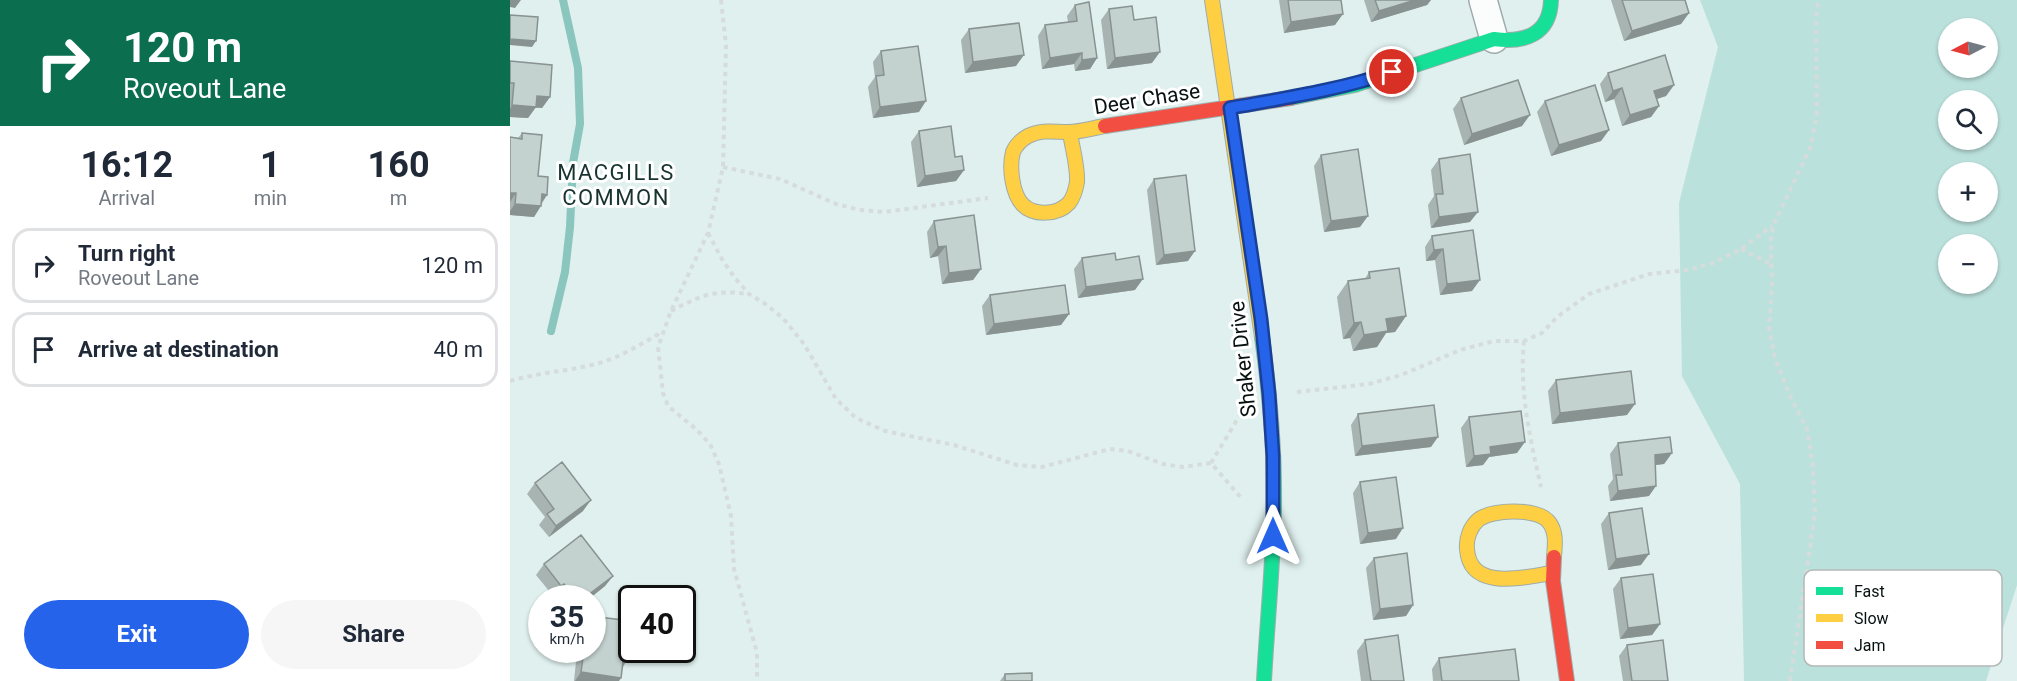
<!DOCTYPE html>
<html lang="en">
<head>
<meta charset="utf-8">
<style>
  body { margin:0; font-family:Roboto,sans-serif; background:#f6f6f7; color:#1f2937; height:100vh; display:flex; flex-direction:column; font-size:22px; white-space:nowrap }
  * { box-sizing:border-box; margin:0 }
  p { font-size:20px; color:#747a83 }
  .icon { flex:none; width:33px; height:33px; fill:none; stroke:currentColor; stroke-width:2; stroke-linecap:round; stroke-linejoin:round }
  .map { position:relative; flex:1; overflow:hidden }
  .panel { display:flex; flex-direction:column; background:#fff; width:510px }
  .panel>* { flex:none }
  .top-card { background:#0b6e4f; color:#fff; overflow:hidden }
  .needle { width:39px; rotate:264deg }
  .buttons { position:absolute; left:1428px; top:18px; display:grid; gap:12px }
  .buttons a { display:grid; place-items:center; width:60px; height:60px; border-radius:50%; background:#fff; box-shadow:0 2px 4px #0004; font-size:30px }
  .speed { position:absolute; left:18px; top:585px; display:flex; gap:12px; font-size:30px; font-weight:700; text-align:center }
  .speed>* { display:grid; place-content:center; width:78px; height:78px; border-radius:50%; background:#fff; box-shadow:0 2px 4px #0004; line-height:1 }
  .speed small { font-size:15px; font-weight:400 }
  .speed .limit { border:3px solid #111; border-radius:9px; background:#fff; color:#111 }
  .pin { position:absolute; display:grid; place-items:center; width:51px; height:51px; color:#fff; margin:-26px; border:3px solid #fff; border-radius:50%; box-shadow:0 2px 6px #0007 }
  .me { position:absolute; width:66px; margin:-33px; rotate:0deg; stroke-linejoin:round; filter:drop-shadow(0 0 4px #0008) }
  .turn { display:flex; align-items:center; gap:21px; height:126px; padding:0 24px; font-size:27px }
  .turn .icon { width:78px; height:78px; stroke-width:2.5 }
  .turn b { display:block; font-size:42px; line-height:51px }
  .eta { display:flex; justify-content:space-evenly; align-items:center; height:102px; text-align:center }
  .eta b { font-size:36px; font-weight:700; line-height:42px }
  .primary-button { display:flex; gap:12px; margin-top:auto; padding:12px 24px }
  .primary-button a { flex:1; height:69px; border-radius:36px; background:#2563eb; color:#fff; font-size:24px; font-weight:700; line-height:69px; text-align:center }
  .primary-button a+a { background:#f6f6f7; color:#1f2937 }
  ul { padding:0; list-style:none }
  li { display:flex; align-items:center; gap:18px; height:75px; margin:0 12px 9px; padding:0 12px; border:3px solid #e0e1e3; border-radius:18px }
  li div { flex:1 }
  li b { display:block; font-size:22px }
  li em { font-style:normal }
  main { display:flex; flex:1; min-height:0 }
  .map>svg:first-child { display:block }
  .green { fill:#bbe1dc; fill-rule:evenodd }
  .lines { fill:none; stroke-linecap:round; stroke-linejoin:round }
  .stream { stroke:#8ac5be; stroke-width:8 }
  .street-casing { stroke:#9facab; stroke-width:30 }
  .fast-casing { stroke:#9facab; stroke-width:16 }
  .slow-casing { stroke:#9facab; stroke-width:16 }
  .jam-casing { stroke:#9facab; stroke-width:16 }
  .path { stroke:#d6dcdb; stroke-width:4; stroke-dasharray:4.5 4.5; stroke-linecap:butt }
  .street { stroke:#fafdfc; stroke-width:27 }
  .fast { stroke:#16e098; stroke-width:14 }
  .slow { stroke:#ffcf43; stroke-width:14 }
  .jam { stroke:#f24e42; stroke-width:14 }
  .wall { fill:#a8b4b2 }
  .shaded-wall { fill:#889291 }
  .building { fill:#c3d1cf; stroke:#889291; stroke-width:1.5 }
  .route-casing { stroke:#184099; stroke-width:15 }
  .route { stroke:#2563eb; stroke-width:10 }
  .labels { text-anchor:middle; stroke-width:6; stroke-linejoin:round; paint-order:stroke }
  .street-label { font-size:21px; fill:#061110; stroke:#fff }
  .neighbourhood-label { font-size:22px; letter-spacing:1.5px; fill:#173330; stroke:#fff }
  .key { fill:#fff; stroke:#b4b8b7; stroke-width:1.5 }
  .key-label { font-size:16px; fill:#061110 }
</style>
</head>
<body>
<main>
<section class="panel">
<div class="top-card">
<div class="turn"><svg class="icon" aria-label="right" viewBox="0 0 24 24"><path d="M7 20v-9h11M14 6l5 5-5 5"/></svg><div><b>120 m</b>Roveout Lane</div></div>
</div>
<div class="eta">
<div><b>16:12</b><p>Arrival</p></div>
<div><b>1</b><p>min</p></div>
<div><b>160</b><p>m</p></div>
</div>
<ul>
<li><svg class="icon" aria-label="right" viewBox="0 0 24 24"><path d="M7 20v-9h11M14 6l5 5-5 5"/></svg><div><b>Turn right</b><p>Roveout Lane</p></div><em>120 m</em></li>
<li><svg class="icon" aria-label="arrive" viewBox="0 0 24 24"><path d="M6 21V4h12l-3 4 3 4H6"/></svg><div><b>Arrive at destination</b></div><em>40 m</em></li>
</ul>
<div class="primary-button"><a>Exit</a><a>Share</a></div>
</section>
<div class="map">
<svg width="1507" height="681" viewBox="0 0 1507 681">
  <rect width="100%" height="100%" fill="#dff0ee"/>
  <!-- green -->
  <path class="green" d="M1190 0H1507V585L1476 681H1234L1230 484 1172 376 1169 203 1208 47ZM1438 28H1478V68H1438ZM1438 100H1478V140H1438ZM1438 172H1478V212H1438ZM1438 244H1478V284H1438Z"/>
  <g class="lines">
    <!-- stream -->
    <path class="stream" d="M41 331 55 272 60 227 63 163 70 124 68 68 53 0"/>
    <!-- street casing -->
    <g class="street-casing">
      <path id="street" d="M973 0 984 39"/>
    </g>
    <!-- fast casing -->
    <g class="fast-casing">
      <path id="fast" d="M781 98 845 85 984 39C1014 43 1040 35 1041 0
        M752 337C760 395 765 453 764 511 763 568 757 624 754 681"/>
    </g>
    <!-- slow casing -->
    <g class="slow-casing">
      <path id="slow" d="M702 0 752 337
        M560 132C562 148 568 166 567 182 566 188 563 198 559 203 548 215 524 216 513 205 502 194 499 167 503 152 506 145 511 140 518 136 532 129 544 132 558 132 570 132 583 128 595 126
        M1042 573C1015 577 960 592 957 549 956 539 960 527 968 520 982 509 1026 508 1038 521 1047 531 1045 545 1044 557"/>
    </g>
    <!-- jam casing -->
    <g class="jam-casing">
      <path id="jam" d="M595 126 781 98
        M1044 557 1043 581 1057 681"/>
    </g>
    <!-- path -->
    <path class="path" d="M211 0 216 45 213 167 198 233 161 311 148 347 153 393 158 406 186 429 200 444 209 464 221 516 224 569 247 653V681
      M213 167 270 179 326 204 350 210 374 212 478 198
      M198 233 213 261 225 278 239 294 254 303 273 318 294 344 326 399 346 418 375 431 444 445 507 465 532 467 600 449 618 451 653 464 672 467 701 463 733 500
      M1231 249 1261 264
      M161 311C190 296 204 289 238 294
      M1014 341C1009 390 1020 439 1031 487
      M0 381C30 372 62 371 93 362 114 355 133 343 152 332
      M787 392 859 384 891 375 950 350 984 341H1014L1032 333 1047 317 1079 294 1139 274 1178 270 1203 263 1231 249 1262 226
      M701 463 730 415
      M1280 681 1305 514 1303 467 1297 429 1279 394 1265 358 1259 328 1262 286 1261 241 1263 226 1301 146 1307 113 1306 21 1308 0"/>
    <!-- street -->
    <use href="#street" class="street"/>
    <!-- fast -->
    <use href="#fast" class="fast"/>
    <!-- slow -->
    <use href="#slow" class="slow"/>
    <!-- jam -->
    <use href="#jam" class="jam"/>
  </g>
  <!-- wall -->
  <path class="wall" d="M769 0H831L825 25 774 33Z
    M854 0H921L917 5 861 22Z
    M1101 0H1175L1179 13 1171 24 1114 41Z
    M565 5 587 58 580 69 565 71 564 64 532 69 528 36 535 25 558 22 557 16Z
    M599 9 624 20 642 63 597 69 591 20Z
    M459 29 506 66 455 73 451 40Z
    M371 51 409 112 363 118 358 87 365 77 363 62Z
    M0 61 40 97 32 108 26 107 18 118 0 117Z
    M1098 73 1164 85 1156 96 1147 99 1149 106 1141 117 1112 126 1104 99 1095 102 1090 84Z
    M951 98 1012 126 954 145 943 109Z
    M1035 101 1099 130 1091 141 1041 156 1027 112Z
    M409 131 445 157 454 170 446 181 407 187 401 142Z
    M12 133 28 176 37 195 24 217 0 215V137L8 138Z
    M811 155 850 227 814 232 804 166Z
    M929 159 960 222 921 228 918 205 924 196 921 170Z
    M644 179 678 261 646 265 637 190Z
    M424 221 471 269 463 280 432 284 428 256 420 258 417 232Z
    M963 230 962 291 930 295 925 260 916 261 915 247 922 236Z
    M572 258 606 260 625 290 568 298 564 269Z
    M859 272 896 316 885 332 876 333 867 347 843 351 840 338 833 339 827 297 838 281 855 279Z
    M480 295 559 314 551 325 476 335 472 306Z
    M1046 380 1117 415 1042 424 1038 391Z
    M848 414 921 447 845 456 841 425Z
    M959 417 1007 453 979 457 973 465 956 467 951 428Z
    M1108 443 1162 453 1154 464 1145 465 1139 496 1100 501 1098 486 1103 479 1100 454Z
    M850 482 886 539 850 544 843 493Z
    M25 483 73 511 39 537 29 525 35 517 17 494Z
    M1099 513 1131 565 1098 570 1091 524Z
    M864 558 903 605 896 616 863 620 856 568Z
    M34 564 103 576 95 586 80 598H49L46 595 44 597 26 575Z
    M1111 578 1150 624 1142 635 1110 639 1103 589Z
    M88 617 116 662 113 667 109 681H64L66 661 74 650H82V625Z
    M855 640 894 681H851L847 651Z
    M1117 645 1158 681H1113L1109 656Z
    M929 658 1009 681H923L922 669Z
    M495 674V681H490Z"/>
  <!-- shaded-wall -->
  <path class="shaded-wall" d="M0 0H11L5 8 0 7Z
    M905 0H921L917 5 861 22 869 11Z
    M1179 13 1171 24 1114 41 1122 31Z
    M833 14 825 25 774 33 781 22Z
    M0 39 26 41 22 47 0 45Z
    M650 52 642 63 597 69 605 58Z
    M572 53 564 64 532 69 540 58Z
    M514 55 506 66 455 73 463 62Z
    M587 58 580 69 565 71 572 60Z
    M1164 85 1156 96 1137 102 1144 91Z
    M1112 88 1104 99 1095 102 1103 91Z
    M27 96 40 97 32 108 19 107Z
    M416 101 409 112 363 118 370 107Z
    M2 105 26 107 18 118 0 117V109Z
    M1149 106 1141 117 1112 126 1120 115Z
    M1020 115 1012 126 954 145 962 134Z
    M1099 130 1091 141 1041 156 1049 145Z
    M454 170 446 181 407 187 415 176Z
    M0 193H6L0 202Z
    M32 194 37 195 29 206Z
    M5 204 31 206 24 217 0 215V211Z
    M968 212 960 222 921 228 929 217Z
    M858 216 850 227 814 232 821 221Z
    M436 246 428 256 420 258 428 247Z
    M933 249 925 260 916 261 924 250Z
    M685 251 678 261 646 265 654 255Z
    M471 269 463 280 432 284 439 273Z
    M633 279 625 290 568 298 576 287Z
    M970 280 962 291 930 295 937 284Z
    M559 314 551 325 476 335 484 324Z
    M896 316 885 332 876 333 867 347 843 351 854 335 876 319Z
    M851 322 840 338 833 339 844 323Z
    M1125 404 1117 415 1042 424 1050 413Z
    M928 437 921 447 845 456 852 446Z
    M1015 442 1007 453 979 457 973 465 956 467 964 456 980 447Z
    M1162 453 1154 464 1137 466 1145 455Z
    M1146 486 1139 496 1100 501 1108 491Z
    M81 500 73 511 39 537 46 526Z
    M893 528 886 539 850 544 858 533Z
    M1139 554 1131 565 1098 570 1106 559Z
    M103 576 95 586 80 598H74Z
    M903 605 896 616 863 620 870 609Z
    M1150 624 1142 635 1110 639 1118 628Z
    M71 672 111 678 109 681H65Z"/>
  <!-- building -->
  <path class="building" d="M778 0H831L833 14 781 22Z
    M865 0H905L869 11Z
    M1112 0H1175L1179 13 1122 31Z
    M579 2 587 58 572 60V53L540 58 535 25 567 21 565 5Z
    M622 6 624 20 646 17 650 52 605 58 599 9Z
    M0 15 28 17 26 41 0 39Z
    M509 23 514 55 463 62 459 29Z
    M408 46 416 101 370 107 366 76 374 75 371 51Z
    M1155 55 1164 85 1144 91 1149 106 1120 115 1112 88 1103 91 1098 73Z
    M0 61 42 65 40 97 27 96 26 107 2 105 4 83H0Z
    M1008 80 1020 115 962 134 951 98Z
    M1085 85 1099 130 1049 145 1035 101Z
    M441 126 445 157 452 156 454 170 415 176 409 131Z
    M12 133 32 135 28 176 38 177 37 195 32 194 31 206 5 204 6 193H0V137L12 139Z
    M848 149 858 216 821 221 811 155Z
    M960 154 968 212 929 217 926 194H933L929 159Z
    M676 175 685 251 654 255 644 179Z
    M464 215 471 269 439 273 436 246 428 247 424 221Z
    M963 230 970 280 937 284 933 249 924 250 922 236Z
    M605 253 606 260 629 256 633 279 576 287 572 258Z
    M889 268 896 316 876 319 878 331 854 335 851 322 844 323 838 281 860 278 859 272Z
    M555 285 559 314 484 324 480 295Z
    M1121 371 1125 404 1050 413 1046 380Z
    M924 405 928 437 852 446 848 414Z
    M1011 411 1015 442 980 447 981 454 964 456 959 417Z
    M1160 437 1162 453 1145 455 1146 486 1108 491 1106 475H1112L1108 443Z
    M52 462 81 500 46 526 37 514 44 509 25 483Z
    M886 477 893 528 858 533 850 482Z
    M1132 508 1139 554 1106 559 1099 513Z
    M71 535 103 576 74 598H65L54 584 51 586 34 564Z
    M897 553 903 605 870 609 864 558Z
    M1143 574 1150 624 1118 628 1111 578Z
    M88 617 122 621 116 662H113L111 678 71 672 74 650 84 651Z
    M888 635 894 681H861L855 640Z
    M1153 640 1158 681H1122L1117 645Z
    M1005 649 1009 681H932L929 658Z
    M522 673V681H495V674Z"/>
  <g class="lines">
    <!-- route casing -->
    <g class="route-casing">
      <path id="route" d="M763 536V456L759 394 751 319 720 108C775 98 829 90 882 72"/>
    </g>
    <!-- route -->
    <use href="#route" class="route"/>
  </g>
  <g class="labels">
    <!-- street labels -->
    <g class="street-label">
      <text transform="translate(637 99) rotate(-9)" y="7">Deer Chase</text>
      <text transform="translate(733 359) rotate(-96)" y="7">Shaker Drive</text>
    </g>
    <!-- neighbourhood labels -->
    <g class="neighbourhood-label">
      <text x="106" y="180">MACGILLS<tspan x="106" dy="25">COMMON</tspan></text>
    </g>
  </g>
  <!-- legend -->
  <rect x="1294" y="570" width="198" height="96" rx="9" class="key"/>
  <rect x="1306" y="587" width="27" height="8" fill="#16e098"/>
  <rect x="1306" y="614" width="27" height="8" fill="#ffcf43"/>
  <rect x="1306" y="641" width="27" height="8" fill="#f24e42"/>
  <g class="key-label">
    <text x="1344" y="597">Fast</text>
    <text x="1344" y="624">Slow</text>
    <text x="1344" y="651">Jam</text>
  </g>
</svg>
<div class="buttons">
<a><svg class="needle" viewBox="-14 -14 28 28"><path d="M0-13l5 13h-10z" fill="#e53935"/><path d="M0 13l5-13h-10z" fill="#747a83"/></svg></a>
<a><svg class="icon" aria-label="search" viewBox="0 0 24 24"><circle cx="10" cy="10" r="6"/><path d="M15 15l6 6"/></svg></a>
<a>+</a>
<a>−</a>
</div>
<div class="speed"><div>35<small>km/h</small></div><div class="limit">40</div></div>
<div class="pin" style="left:882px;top:72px;background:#d93025"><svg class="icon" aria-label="arrive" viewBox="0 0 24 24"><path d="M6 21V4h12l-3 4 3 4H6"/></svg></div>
<svg class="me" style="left:763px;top:536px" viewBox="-20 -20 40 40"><path d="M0-17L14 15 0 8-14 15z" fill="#2563eb" stroke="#fff" stroke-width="4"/></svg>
</div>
</main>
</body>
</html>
